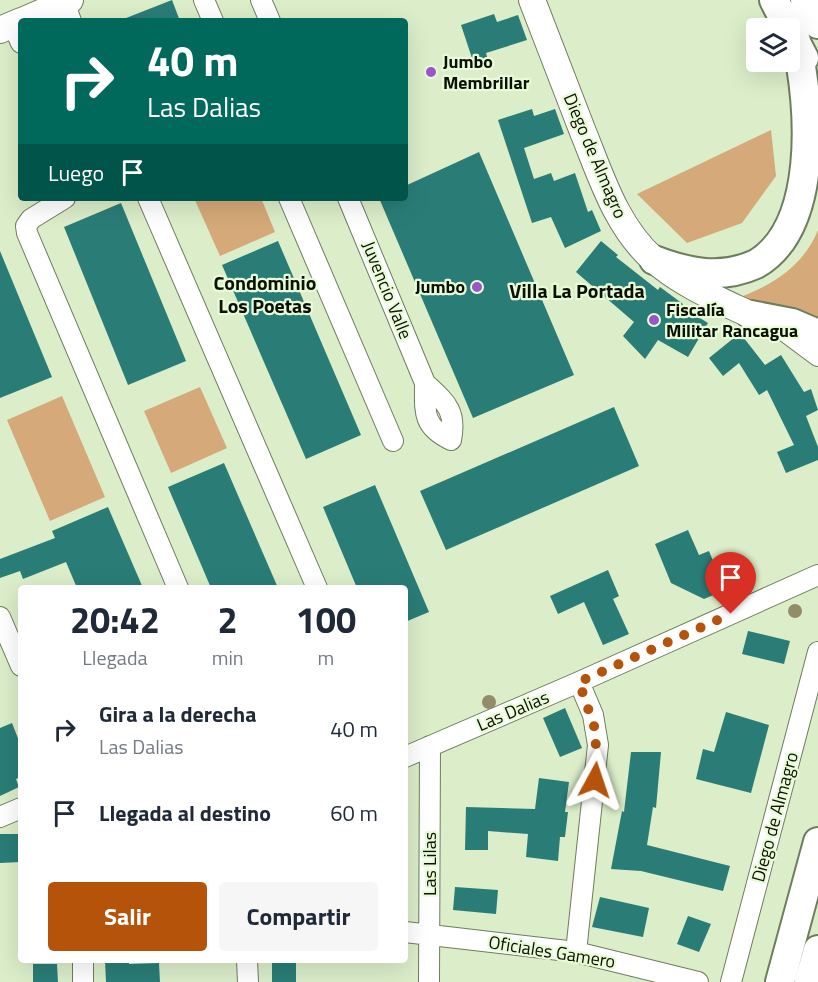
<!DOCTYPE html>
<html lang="es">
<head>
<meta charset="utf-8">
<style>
  body { margin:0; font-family:"Titillium Web",sans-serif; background:#f6f6f7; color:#1f2937; height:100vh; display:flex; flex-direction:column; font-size:22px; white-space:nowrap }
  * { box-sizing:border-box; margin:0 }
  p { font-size:20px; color:#747a83 }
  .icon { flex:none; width:33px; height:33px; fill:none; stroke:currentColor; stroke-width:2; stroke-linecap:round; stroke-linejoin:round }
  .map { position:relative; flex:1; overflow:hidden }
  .details { position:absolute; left:18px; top:585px; width:390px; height:378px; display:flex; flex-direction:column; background:#fff; border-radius:6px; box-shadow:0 6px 24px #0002 }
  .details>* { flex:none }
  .banner { position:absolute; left:18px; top:18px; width:390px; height:183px; border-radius:6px; box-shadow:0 6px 24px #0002; background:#00695c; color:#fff; overflow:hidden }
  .fabs { position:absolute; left:746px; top:18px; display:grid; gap:12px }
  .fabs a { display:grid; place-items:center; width:54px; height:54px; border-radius:6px; background:#fff; box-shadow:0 6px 24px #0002; font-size:30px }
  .pin { position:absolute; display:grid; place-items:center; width:51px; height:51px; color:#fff; margin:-62px -26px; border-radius:50% 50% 50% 0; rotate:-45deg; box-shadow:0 0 6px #0007 }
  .pin .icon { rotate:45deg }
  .me { position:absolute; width:66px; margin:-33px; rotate:5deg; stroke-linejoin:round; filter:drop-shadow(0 0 4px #0008) }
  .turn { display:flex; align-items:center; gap:21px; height:126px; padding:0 30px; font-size:27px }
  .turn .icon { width:78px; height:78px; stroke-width:2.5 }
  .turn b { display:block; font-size:42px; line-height:51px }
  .then { display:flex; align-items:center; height:57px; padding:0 30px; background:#0003; gap:12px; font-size:22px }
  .eta { display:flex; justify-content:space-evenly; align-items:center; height:102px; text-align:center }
  .eta b { font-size:36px; font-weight:700; line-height:42px }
  .cta { display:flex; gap:12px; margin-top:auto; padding:12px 30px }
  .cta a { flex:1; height:69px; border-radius:6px; background:#b45309; color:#fff; font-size:24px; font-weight:700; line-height:69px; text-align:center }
  .cta a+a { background:#f6f6f7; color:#1f2937 }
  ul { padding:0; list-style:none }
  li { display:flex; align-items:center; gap:18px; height:84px; padding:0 30px }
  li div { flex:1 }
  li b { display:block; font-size:22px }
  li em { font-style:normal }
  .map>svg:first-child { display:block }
  .green { fill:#d5a979 }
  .building { fill:#2a7d77 }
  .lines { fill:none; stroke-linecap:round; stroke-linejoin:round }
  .minor-casing { stroke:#6e7d5d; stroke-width:22 }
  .major-casing { stroke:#6e7d5d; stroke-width:28 }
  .highway-casing { stroke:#6e7d5d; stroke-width:32 }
  .minor { stroke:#fff; stroke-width:20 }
  .major { stroke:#fff; stroke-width:26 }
  .highway { stroke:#fff; stroke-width:28 }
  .tree { fill:#948b68 }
  .route { stroke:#b45309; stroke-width:10; stroke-dasharray:0 18 }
  .poi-dot { fill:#9955ca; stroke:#e9fbd6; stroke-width:2 }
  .labels { text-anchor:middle; stroke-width:4.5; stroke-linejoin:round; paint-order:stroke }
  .poi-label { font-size:18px; font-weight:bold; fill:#0b1105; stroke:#e9fbd6; text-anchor:start }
  .street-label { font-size:18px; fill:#0b1105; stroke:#e9fbd6 }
  .neighbourhood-label { font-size:20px; font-weight:bold; fill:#0b1105; stroke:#e9fbd6 }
</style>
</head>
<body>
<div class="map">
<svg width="818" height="982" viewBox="0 0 818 982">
  <rect width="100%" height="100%" fill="#dbedc9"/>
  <!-- green -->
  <path class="green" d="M771 130 776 176 742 223 687 243 637 194Z
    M194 198H261L275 232 220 256Z
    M818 230V325L735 299C770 287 804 266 818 230Z
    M200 387 227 448 171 473 144 411Z
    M62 396 105 497 50 521 7 420Z"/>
  <!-- building -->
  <path class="building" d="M172 0 180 21H121V20Z
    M494 14 497 22 518 15 527 40 486 53 488 60 474 64 461 25Z
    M532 109 534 116 555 109 564 134 524 148 534 179 551 173 554 181 575 173 588 212 592 210 601 231 565 248 551 217 532 223 498 120Z
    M479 152 574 375 473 418 379 198H405V186Z
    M121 203 186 361 128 385 64 227Z
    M278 241 361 435 306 459 222 265Z
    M601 241 618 255 616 257 658 290 660 287 683 304 682 307 708 323 688 357 658 340 645 359 623 336 634 322 576 272Z
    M0 251 52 377 0 398Z
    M740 333 765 365 781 355 804 392 811 389 818 410 806 416 818 447V460L786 473 777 452 794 445 767 390 759 395 739 363 723 376 709 358Z
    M614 407 639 466 446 550 420 491Z
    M224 463 278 588H211L168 487Z
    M375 485 429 612 405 622V588H357L323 507Z
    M108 507 143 588H77L66 562 23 579 20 571 0 578V559L55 538 52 531Z
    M688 530 699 555 709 551 725 590 704 599 671 583 655 544Z
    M608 570 619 596 613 599 629 634 603 645 584 602 558 614 550 596Z
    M748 631 790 641 784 664 742 654Z
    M565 708 582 748 560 757 543 718Z
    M726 712 769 725 751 793 696 779 703 749 714 752Z
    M12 723 21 746V777L16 779 19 787 0 796V728Z
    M631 752H661L656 808 653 807 647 845 730 866 723 891 641 871 611 869 622 811 624 812Z
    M539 778 569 782 565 812H568L565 837H560L558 861 526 857 528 834 488 831V850H465L466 807 535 809Z
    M0 834H21V862L0 863Z
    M455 887 498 890 496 914 453 910Z
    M600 897 649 908 643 937 592 927Z
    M688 916 711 924 699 952 677 944Z
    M105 960H129V964L159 963 160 982H106Z
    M272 960H296V982H272Z
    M33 964H57L58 982H33Z"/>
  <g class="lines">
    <!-- minor casing -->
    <g class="minor-casing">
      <path id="minor" d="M204 0 213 21
        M261 0 270 21
        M64 2 71 21
        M13 25 21 43
        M65 198 31 219 26 226 27 233 178 588
        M148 198 317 588
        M289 198 393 441
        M348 198 425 383C425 412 422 426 451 440 457 410 445 402 425 383
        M783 330 818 356
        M0 617 21 666
        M405 757 579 682 818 575
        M0 817 21 808
        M405 932 576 952 698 982
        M576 952 598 745 593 715 579 682
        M83 960V982
        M247 960 248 982
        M429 982 430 746
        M731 982 818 652"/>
    </g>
    <!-- major casing -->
    <g class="major-casing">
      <path id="major" d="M532 0C549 44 566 88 583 132 601 176 616 226 653 259 681 284 717 299 751 315
        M22 21 70 0
        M0 30 21 21"/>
    </g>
    <!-- highway casing -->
    <g class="highway-casing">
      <path id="highway" d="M774 0 804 58
        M805 0 818 24
        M654 260C688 273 721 280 756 264 818 228 812 109 796 41
        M751 315 792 323 818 334
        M780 982 818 842
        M809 982 818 950"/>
    </g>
    <!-- minor -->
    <use href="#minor" class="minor"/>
    <!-- major -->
    <use href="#major" class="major"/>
    <!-- highway -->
    <use href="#highway" class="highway"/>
  </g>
  <!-- trees -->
  <g class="tree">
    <circle cx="795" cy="611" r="7"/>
    <circle cx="489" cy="702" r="7"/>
  </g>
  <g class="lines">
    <!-- route -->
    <path class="route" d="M595 780 596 732 579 682 731 614"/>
  </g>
  <!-- markers -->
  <g class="poi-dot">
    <circle cx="431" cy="72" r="6"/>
    <circle cx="477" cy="287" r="6"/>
    <circle cx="654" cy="320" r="6"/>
  </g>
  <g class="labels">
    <!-- poi labels -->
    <g class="poi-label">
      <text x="443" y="68">Jumbo<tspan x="443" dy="21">Membrillar</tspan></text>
      <text x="465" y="293" text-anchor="end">Jumbo</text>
      <text x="666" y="316">Fiscalía<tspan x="666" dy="21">Militar Rancagua</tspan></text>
    </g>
    <!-- street labels -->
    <g class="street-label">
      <text transform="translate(595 156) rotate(67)" y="6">Diego de Almagro</text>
      <text transform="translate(387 290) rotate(68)" y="6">Juvencio Valle</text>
      <text transform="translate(513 711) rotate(-23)" y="6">Las Dalias</text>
      <text transform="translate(775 817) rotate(-75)" y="6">Diego de Almagro</text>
      <text transform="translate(430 864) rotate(-90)" y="6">Las Lilas</text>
      <text transform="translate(552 952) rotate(9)" y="6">Oficiales Gamero</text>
    </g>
    <!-- neighbourhood labels -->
    <g class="neighbourhood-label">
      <text x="265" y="290">Condominio<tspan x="265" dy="23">Los Poetas</tspan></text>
      <text x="577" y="298">Villa La Portada</text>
    </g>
  </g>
</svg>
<div class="fabs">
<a><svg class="icon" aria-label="layers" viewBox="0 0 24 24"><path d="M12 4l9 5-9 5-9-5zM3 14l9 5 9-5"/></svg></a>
</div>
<div class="pin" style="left:731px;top:614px;background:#d93025"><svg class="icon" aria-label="arrive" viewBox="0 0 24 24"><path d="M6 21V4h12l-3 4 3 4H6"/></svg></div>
<svg class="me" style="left:595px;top:780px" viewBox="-20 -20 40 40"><path d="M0-17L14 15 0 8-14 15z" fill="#b45309" stroke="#fff" stroke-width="4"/></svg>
<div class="banner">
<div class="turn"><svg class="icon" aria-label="right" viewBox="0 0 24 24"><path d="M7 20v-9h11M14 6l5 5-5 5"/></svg><div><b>40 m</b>Las Dalias</div></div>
<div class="then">Luego<svg class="icon" aria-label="arrive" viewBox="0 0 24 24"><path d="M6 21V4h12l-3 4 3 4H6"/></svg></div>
</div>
<section class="details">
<div class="eta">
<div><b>20:42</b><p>Llegada</p></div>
<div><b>2</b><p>min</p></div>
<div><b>100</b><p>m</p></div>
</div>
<ul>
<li><svg class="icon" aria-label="right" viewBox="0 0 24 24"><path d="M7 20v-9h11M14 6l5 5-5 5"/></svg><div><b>Gira a la derecha</b><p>Las Dalias</p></div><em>40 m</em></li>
<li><svg class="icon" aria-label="arrive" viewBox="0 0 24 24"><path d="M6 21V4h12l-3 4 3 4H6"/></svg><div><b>Llegada al destino</b></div><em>60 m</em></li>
</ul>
<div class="cta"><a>Salir</a><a>Compartir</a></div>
</section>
</div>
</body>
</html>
